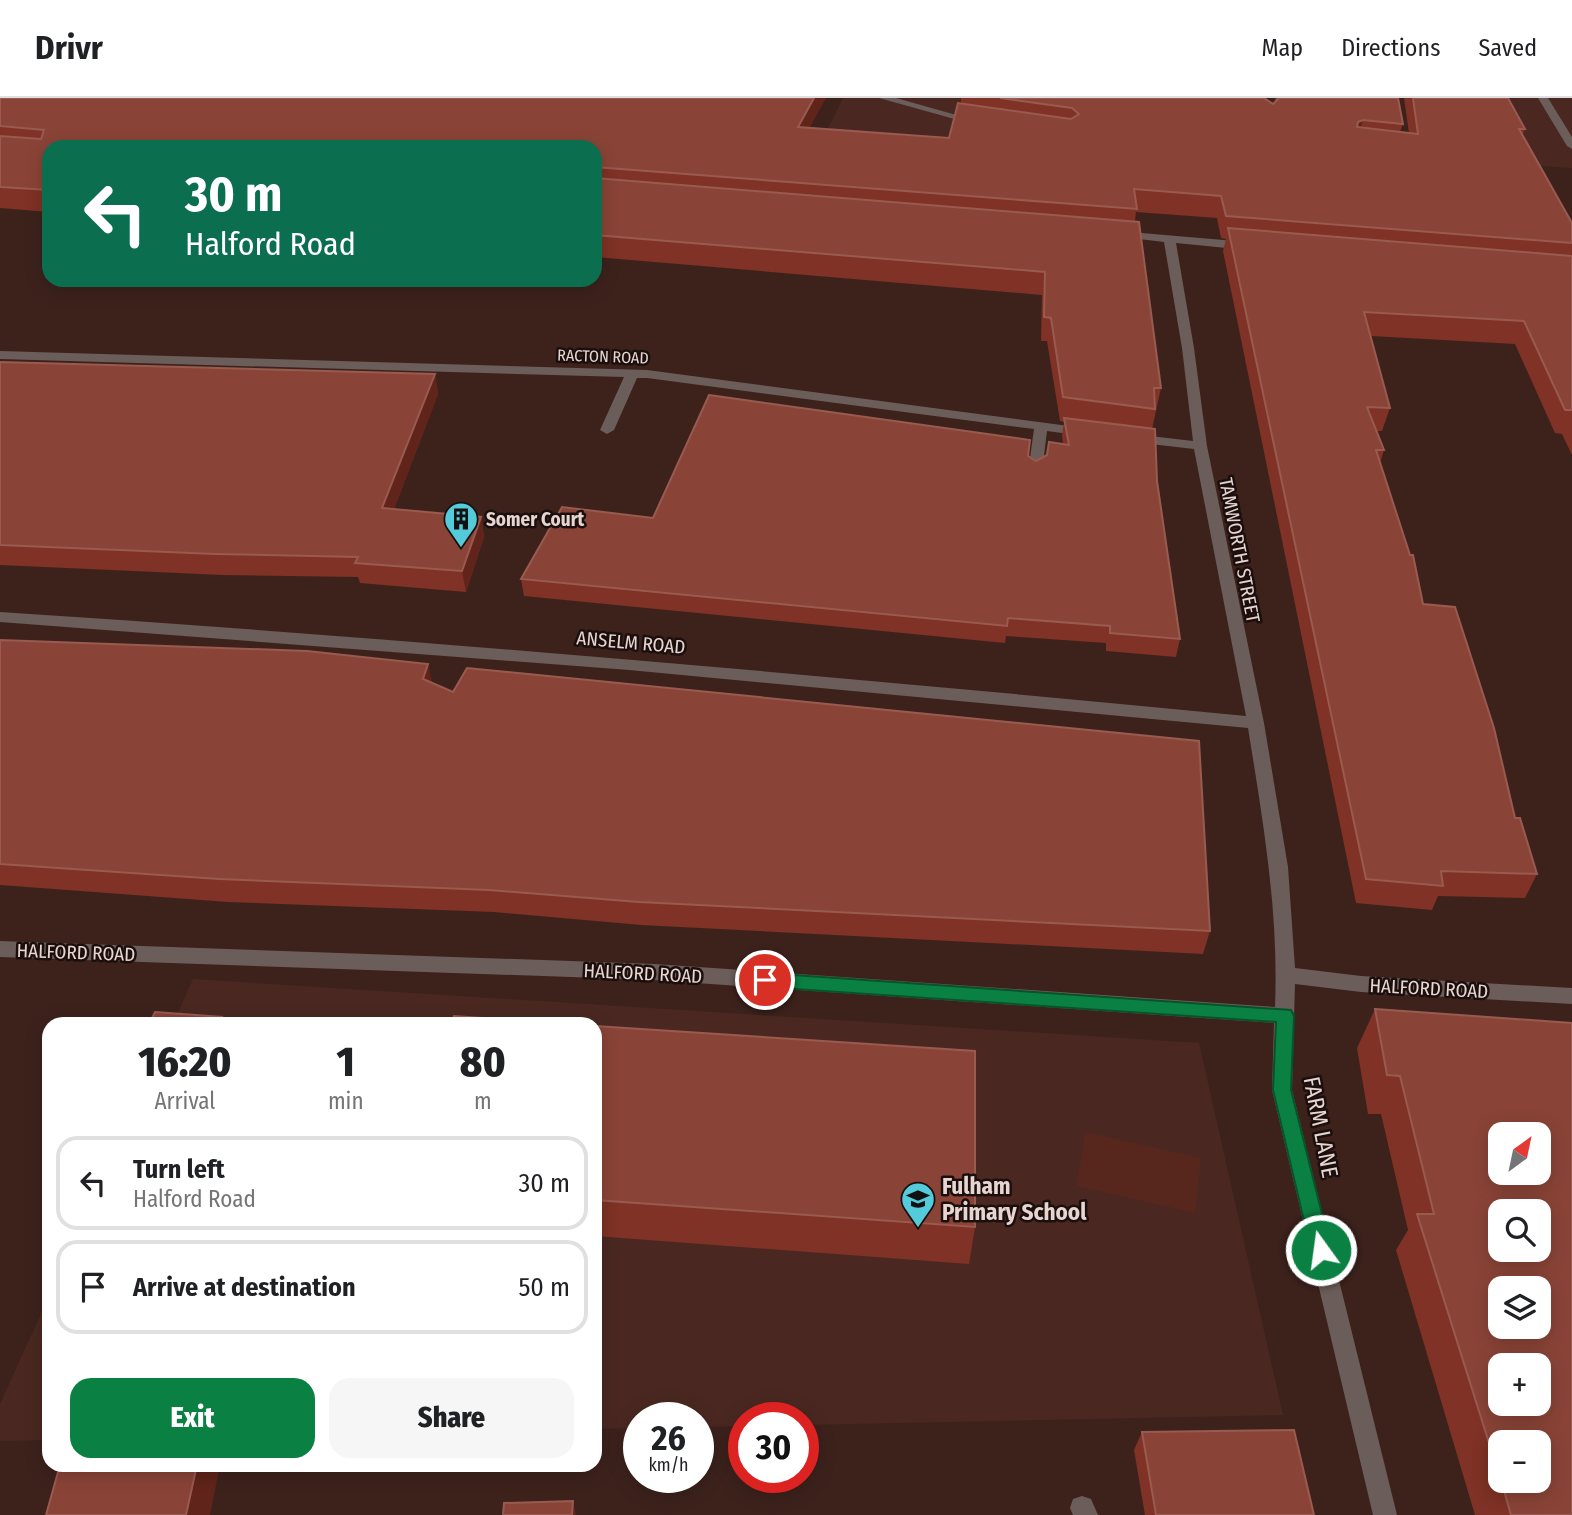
<!DOCTYPE html>
<html lang="en">
<head>
<meta charset="utf-8">
<style>
  body { margin:0; font-family:"Fira Sans Condensed",sans-serif; background:#f6f6f6; color:#202124; height:100vh; display:flex; flex-direction:column; font-size:26px; white-space:nowrap }
  * { box-sizing:border-box; margin:0 }
  p { font-size:23px; color:#757577 }
  .icon { flex:none; width:38px; height:38px; fill:none; stroke:currentColor; stroke-width:2; stroke-linecap:round; stroke-linejoin:round }
  .map { position:relative; flex:1; overflow:hidden }
  .details { position:absolute; left:42px; top:919px; width:560px; height:455px; display:flex; flex-direction:column; background:#fff; border-radius:21px; box-shadow:0 4px 18px #0003 }
  .details>* { flex:none }
  .hud { position:absolute; left:42px; top:42px; width:560px; height:147px; border-radius:21px; box-shadow:0 4px 18px #0003; background:#0b6e4f; color:#fff; overflow:hidden }
  .needle { width:46px; rotate:33deg }
  .controls { position:absolute; left:1488px; top:1024px; display:grid; gap:14px }
  .controls a { display:grid; place-items:center; width:63px; height:63px; border-radius:14px; background:#fff; box-shadow:0 4px 18px #0003; font-size:35px }
  .speed { position:absolute; left:623px; top:1304px; display:flex; gap:14px; font-size:35px; font-weight:700; text-align:center }
  .speed>* { display:grid; place-content:center; width:91px; height:91px; border-radius:50%; background:#fff; box-shadow:0 4px 18px #0003; line-height:1 }
  .speed small { font-size:18px; font-weight:400 }
  .speed .limit { border:10px solid #d22; background:#fff; color:#111 }
  .pin { position:absolute; display:grid; place-items:center; width:60px; height:60px; color:#fff; margin:-30px; border:4px solid #fff; border-radius:50%; box-shadow:0 2px 7px #0007 }
  .me { position:absolute; width:77px; margin:-38px; rotate:346deg; stroke-linejoin:round; filter:drop-shadow(0 0 5px #0008) }
  .turn { display:flex; align-items:center; gap:24px; height:147px; padding:0 28px; font-size:32px }
  .turn .icon { width:91px; height:91px; stroke-width:2.5 }
  .turn b { display:block; font-size:49px; line-height:60px }
  .eta { display:flex; justify-content:space-evenly; align-items:center; height:119px; text-align:center }
  .eta b { font-size:42px; font-weight:800; line-height:49px }
  .button { display:flex; gap:14px; margin-top:auto; padding:14px 28px }
  .button a { flex:1; height:80px; border-radius:21px; background:#0b8043; color:#fff; font-size:28px; font-weight:800; line-height:80px; text-align:center }
  .button a+a { background:#f6f6f6; color:#202124 }
  ul { padding:0; list-style:none }
  li { display:flex; align-items:center; gap:21px; height:94px; margin:0 14px 10px; padding:0 14px; border:4px solid #e0e0e0; border-radius:21px }
  li div { flex:1 }
  li b { display:block; font-size:26px }
  li em { font-style:normal }
  header { display:flex; align-items:center; gap:42px; box-sizing:border-box; height:98px; padding:0 35px; background:#fff; border-bottom:2px solid #e0e0e0 }
  header strong { font-size:33px }
  nav { display:flex; gap:38px; margin-inline-start:auto; font-size:24px }
  .map>svg:first-child { display:block }
  .built { fill:#4a2821 }
  .green { fill:#57271e }
  .lines { fill:none; stroke-linecap:round; stroke-linejoin:round }
  .minor { fill:#6b5d5a; fill-rule:evenodd }
  .wall { fill:#7f3225; fill-rule:evenodd }
  .shaded-wall { fill:#60241a }
  .building { fill:#8a4437; stroke:#995a50; stroke-width:2; fill-rule:evenodd }
  .route { fill:#0b8043; stroke:#07532c; stroke-width:2 }
  .labels { text-anchor:middle; stroke-width:5; stroke-linejoin:round; paint-order:stroke }
  .far-street-label { font-size:16px; fill:#e7d5d1; stroke:#1b0f0d }
  .poi-label { font-size:19px; font-weight:bold; fill:#e7d5d1; stroke:#1b0f0d; text-anchor:start }
  .street-label { font-size:19px; fill:#e7d5d1; stroke:#1b0f0d }
  .near-street-label { font-size:23px; fill:#e7d5d1; stroke:#1b0f0d }
  .near-poi-label { font-size:23px; font-weight:bold; fill:#e7d5d1; stroke:#1b0f0d; text-anchor:start }
</style>
</head>
<body>
<header>
<strong>Drivr</strong>
<nav><a>Map</a><a>Directions</a><a>Saved</a></nav>
</header>
<div class="map">
<svg width="1572" height="1417" viewBox="0 0 1572 1417">
  <rect width="100%" height="100%" fill="#3d221c"/>
  <!-- built -->
  <path class="built" d="M843 0H1258L1255 76 824 39Z
    M1413 0H1572V70L1425 60Z
    M193 881 1199 945 1283 1317 803 1327V1320H744V1328L698 1329V1320H639V1330L595 1331V926H173Z
    M49 1198V1342L0 1343V1306Z"/>
  <!-- green -->
  <path class="green" d="M1085 1034 1201 1060 1195 1115 1077 1088Z"/>
  <g class="lines">
    <!-- minor -->
    <path class="minor" d="M879 0H896L981 24 976 27Z
      M1538 0H1548L1572 39V51L1567 48Z
      M1118 133 1247 144 1253 148 1247 152 1176 145 1194 250 1207 348 1264 625 1288 769 1295 870 1361 878 1572 890V906L1361 894 1295 886 1292 992 1397 1417H1373L1272 992 1274 925 654 882 0 859V843L654 866 1275 909C1279 815 1263 723 1248 630L629 572 0 524V514C416 541 831 578 1246 618L1194 351 1133 344 1126 340 1133 336 1193 343 1182 250 1164 144 1114 138V134Z
      M0 253 647 272 1084 330 1091 334 1084 338 1047 333 1042 374 1035 378 1028 374 1034 331 647 280H637L614 332 607 336 600 332 624 279 0 261Z
      M1082 1398 1091 1401 1098 1417H1073L1070 1410 1073 1401Z"/>
  </g>
  <!-- wall -->
  <path class="wall" d="M0 0 809 30 949 40 961 6V0H1264L1273 6 1275 4V0H1398L1403 26 1400 34 1409 35 1404 0H1508L1525 31 1523 36 1572 125V357L1562 336 1555 335 1515 246 1371 238 1390 310 1382 333H1377L1384 352 1380 365 1423 506 1515 720 1537 776 1525 800 1438 798 1432 812 1356 805 1223 153 1226 141 1221 140 1217 120 1136 114 1135 123 1161 290 1152 331 1157 383 1180 541 1176 559 1106 553V545L1006 538 1005 545 524 498 521 481 653 420 1028 358 1036 363 1047 357 1063 346 1062 337 1064 324 1060 323 1047 243H1041L1042 197 595 159V49H49V114L0 110Z
    M0 264 435 276 438 296 394 411 481 419 484 439 466 494 360 485 358 479 222 477 0 467Z
    M0 542 433 586 453 594 1210 833 1203 856 641 827 494 814 228 804 0 787Z
    M1375 911 1572 1417H1475L1396 1152 1408 1132 1381 1016H1368L1357 950ZM1500 1344 1538 1382H1500Z
    M595 928 975 1129 969 1166 595 1138Z
    M1142 1334 1314 1417H1145L1134 1352Z"/>
  <!-- shaded-wall -->
  <path class="shaded-wall" d="M814 0H826L798 51V29Z
    M1363 22 1357 43 1358 24Z
    M435 276 438 296 387 430 382 410Z
    M481 419 484 439 466 494 462 473Z
    M428 566 433 589 423 581Z
    M197 1367H220L210 1417H186Z
    M573 1403 576 1417H572Z"/>
  <!-- building -->
  <path class="building" d="M0 0H814L798 29 949 40 958 5 1071 21 1079 16 1072 10 1000 0H1264L1273 6 1279 0H1398L1403 26 1363 22 1358 24 1357 29 1418 36 1413 0H1508L1525 31H1519L1572 125V145L1226 118 1221 98 1134 91 1137 111 595 69V49H49V92L0 89V38L41 41 44 32 0 28Z
    M595 80 1139 124 1161 290H1154L1155 311 1063 299 1051 220 1044 219 1045 174 595 137Z
    M1228 130 1572 158V312H1565L1524 223 1364 214 1390 310 1367 309 1384 352H1376L1410 457H1413L1423 506 1455 509 1494 630 1515 720H1520L1537 776 1441 773 1443 788 1366 781Z
    M0 264 435 276 382 410 481 419 462 473 355 465 358 459 215 456 0 447Z
    M709 297 1030 342 1028 358 1036 363 1047 357 1049 344 1069 347 1064 320 1155 331 1157 383 1180 541 1110 535V528L1008 520 1007 528 521 481 562 409 653 420Z
    M0 542 307 553 428 566 423 581 453 594 467 570 1199 643 1210 833 639 804 489 792 219 781 0 766Z
    M1375 911 1572 925V1417H1511L1501 1382H1538V1344H1500V1380L1417 1116H1434L1400 978 1387 977ZM1500 1036H1538V1074H1500ZM1500 1113H1538V1152H1500ZM1500 1190H1538V1228H1500ZM1500 1267H1538V1306H1500Z
    M155 914 222 919 219 926H149Z
    M454 918 568 926H452Z
    M595 928 975 953V1129L595 1102Z
    M1294 1332 1314 1417H1156L1142 1334Z
    M60 1367H197L186 1417H46Z
    M573 1403 572 1417H503L504 1405Z"/>
  <!-- route -->
  <path class="route" d="M765 875 1291 912 1294 918 1291 992 1331 1152 1328 1158 1321 1161 1313 1158 1311 1152 1273 992 1276 924 765 889 756 882Z"/>
  <!-- icons -->
  <defs>
    <g id="building-pin" transform="scale(1.75)"><path d="M0 17L-7.5 6A9.5 9.5 0 1 1 7.5 6Z" fill="#53cbda" stroke="#1b0f0d"/><path d="M-4-6H4V6H1V3H-1V6H-4ZM-2.5-4.3h1.7v1.8h-1.7ZM.8-4.3h1.7v1.8H.8ZM-2.5-1h1.7V.8h-1.7ZM.8-1h1.7V.8H.8Z" fill="#111"/></g>
    <g id="school-pin" transform="scale(1.75)"><path d="M0 17L-7.5 6A9.5 9.5 0 1 1 7.5 6Z" fill="#53cbda" stroke="#1b0f0d"/><path d="M0-5L7-2L0 1L-7-2ZM-4 1L0 2.5L4 1V4Q0 6-4 4Z" fill="#111"/></g>
  </defs>
  <g fill-rule="evenodd">
    <use href="#building-pin" x="461" y="421"/>
    <use href="#school-pin" x="918" y="1101"/>
  </g>
  <g class="labels">
    <!-- far-street labels -->
    <g class="far-street-label">
      <text transform="translate(603 258) rotate(2)" y="6">RACTON ROAD</text>
    </g>
    <!-- poi labels -->
    <g class="poi-label">
      <text x="486" y="428">Somer Court</text>
    </g>
    <!-- street labels -->
    <g class="street-label">
      <text transform="translate(1240 452) rotate(79)" y="7">TAMWORTH STREET</text>
      <text transform="translate(631 544) rotate(5)" y="7">ANSELM ROAD</text>
      <text transform="translate(76 854) rotate(2)" y="7">HALFORD ROAD</text>
      <text transform="translate(643 875) rotate(3)" y="7">HALFORD ROAD</text>
      <text transform="translate(1429 890) rotate(3)" y="7">HALFORD ROAD</text>
    </g>
    <!-- near-street labels -->
    <g class="near-street-label">
      <text transform="translate(1321 1029) rotate(79)" y="8">FARM LANE</text>
    </g>
    <!-- near-poi labels -->
    <g class="near-poi-label">
      <text x="942" y="1096">Fulham<tspan x="942" dy="26">Primary School</tspan></text>
    </g>
  </g>
</svg>
<div class="controls">
<a><svg class="needle" viewBox="-14 -14 28 28"><path d="M0-13l5 13h-10z" fill="#e53935"/><path d="M0 13l5-13h-10z" fill="#757577"/></svg></a>
<a><svg class="icon" aria-label="search" viewBox="0 0 24 24"><circle cx="10" cy="10" r="6"/><path d="M15 15l6 6"/></svg></a>
<a><svg class="icon" aria-label="layers" viewBox="0 0 24 24"><path d="M12 4l9 5-9 5-9-5zM3 14l9 5 9-5"/></svg></a>
<a>+</a>
<a>−</a>
</div>
<div class="speed"><div>26<small>km/h</small></div><div class="limit">30</div></div>
<div class="pin" style="left:765px;top:882px;background:#d93025"><svg class="icon" aria-label="arrive" viewBox="0 0 24 24"><path d="M6 21V4h12l-3 4 3 4H6"/></svg></div>
<svg class="me" style="left:1321px;top:1152px" viewBox="-20 -20 40 40"><circle r="17" fill="#0b8043" stroke="#fff" stroke-width="3"/><path d="M0-11L8 9 0 5-8 9z" fill="#fff"/></svg>
<div class="hud">
<div class="turn"><svg class="icon" aria-label="left" viewBox="0 0 24 24"><path d="M17 20v-9H6M10 6l-5 5 5 5"/></svg><div><b>30 m</b>Halford Road</div></div>
</div>
<section class="details">
<div class="eta">
<div><b>16:20</b><p>Arrival</p></div>
<div><b>1</b><p>min</p></div>
<div><b>80</b><p>m</p></div>
</div>
<ul>
<li><svg class="icon" aria-label="left" viewBox="0 0 24 24"><path d="M17 20v-9H6M10 6l-5 5 5 5"/></svg><div><b>Turn left</b><p>Halford Road</p></div><em>30 m</em></li>
<li><svg class="icon" aria-label="arrive" viewBox="0 0 24 24"><path d="M6 21V4h12l-3 4 3 4H6"/></svg><div><b>Arrive at destination</b></div><em>50 m</em></li>
</ul>
<div class="button"><a>Exit</a><a>Share</a></div>
</section>
</div>
</body>
</html>
